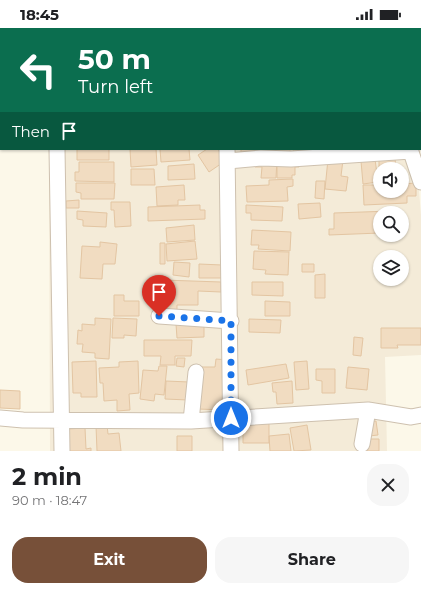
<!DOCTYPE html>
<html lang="en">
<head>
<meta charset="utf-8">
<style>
  body { margin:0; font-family:Montserrat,sans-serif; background:#f6f6f6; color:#202124; height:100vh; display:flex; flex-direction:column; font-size:15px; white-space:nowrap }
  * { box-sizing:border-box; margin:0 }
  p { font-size:13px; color:#757577 }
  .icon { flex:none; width:22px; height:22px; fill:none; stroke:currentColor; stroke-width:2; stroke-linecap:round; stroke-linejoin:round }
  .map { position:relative; height:423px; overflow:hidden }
  .sheet { display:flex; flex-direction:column; background:#fff; flex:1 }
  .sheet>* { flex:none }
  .hud { position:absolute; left:0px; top:0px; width:421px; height:122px; box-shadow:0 1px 3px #0004; background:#0b6e4f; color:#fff; overflow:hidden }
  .buttons { position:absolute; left:373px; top:134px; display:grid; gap:8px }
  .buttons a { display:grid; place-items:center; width:36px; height:36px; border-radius:50%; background:#fff; box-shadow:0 1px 3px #0004; font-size:20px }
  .pin { position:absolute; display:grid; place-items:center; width:34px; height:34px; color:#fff; margin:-41px -17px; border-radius:50% 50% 50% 0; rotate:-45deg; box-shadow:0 0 4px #0007 }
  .pin .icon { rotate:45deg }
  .me { position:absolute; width:44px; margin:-22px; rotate:0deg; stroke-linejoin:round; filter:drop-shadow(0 0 3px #0008) }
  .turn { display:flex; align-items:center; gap:14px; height:84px; padding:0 12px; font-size:18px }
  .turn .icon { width:52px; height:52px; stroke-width:2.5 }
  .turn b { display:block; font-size:28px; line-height:34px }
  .then { display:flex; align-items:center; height:38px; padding:0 12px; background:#0003; gap:8px; font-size:15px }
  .round { display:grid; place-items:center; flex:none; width:42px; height:42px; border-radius:16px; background:#f6f6f6 }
  .headline { display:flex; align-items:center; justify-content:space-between; height:68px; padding:0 12px }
  h1 { font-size:24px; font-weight:700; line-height:30px }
  .primary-button { display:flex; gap:8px; margin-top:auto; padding:8px 12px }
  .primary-button a { flex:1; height:46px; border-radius:16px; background:#775039; color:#fff; font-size:16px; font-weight:700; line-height:46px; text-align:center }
  .primary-button a+a { background:#f6f6f6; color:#202124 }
  .status { display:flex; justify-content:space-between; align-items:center; height:28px; padding:0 20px; background:#fff; direction:ltr }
  .status svg { height:11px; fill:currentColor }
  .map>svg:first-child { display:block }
  .residential { fill:#f4ebd8; fill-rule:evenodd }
  .building { fill:#f1dcc1; stroke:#e3c5a2 }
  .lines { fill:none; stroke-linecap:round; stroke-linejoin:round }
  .street-casing { stroke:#cec1af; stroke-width:17 }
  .street { stroke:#fff; stroke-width:15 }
  .route { stroke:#1a73e8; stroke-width:7; stroke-dasharray:0 12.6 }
</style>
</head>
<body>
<div class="status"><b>18:45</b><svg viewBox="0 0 49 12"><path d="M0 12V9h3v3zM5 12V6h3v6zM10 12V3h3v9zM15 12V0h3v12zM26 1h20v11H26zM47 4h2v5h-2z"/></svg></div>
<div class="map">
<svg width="421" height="423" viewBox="0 0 421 423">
  <rect width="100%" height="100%" fill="#fcf8e9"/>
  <!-- residential -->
  <path class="residential" d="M49 0H364V1H49Z
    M49 121H401L418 150 421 187V327L385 329 387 423H50ZM380 141H402V163H380ZM380 185H402V207H380ZM380 229H402V251H380Z"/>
  <!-- building -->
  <path class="building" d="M80 0H108L80 1Z
    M175 0H212L175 1Z
    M253 0H285V1H247Z
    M420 26 421 31 420 44Z
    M77 121H109V132H77Z
    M130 121H156L157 137 131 139Z
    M160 121H189L190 132 161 134Z
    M207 121H218L225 133 209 144 198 127Z
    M241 121H262V126L241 127Z
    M262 121H290V130L262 124Z
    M294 121H302L301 126 293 125Z
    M379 125 395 131 396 140H404V155H402V141H380L379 155Z
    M255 131H277L276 150H261L262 139H255Z
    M277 131H299V139H295V147H292V150H277Z
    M328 131 343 132 341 148 348 149 346 163 325 161Z
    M375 131 378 154 363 156 361 133Z
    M79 134H114V154L75 153V144H79Z
    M194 136 195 151 168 152V138Z
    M131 141H154L155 157H131Z
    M293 151V158L287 159 288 173 247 174 246 158 269 157V152Z
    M316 153H325L324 171 315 170Z
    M76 155H115L114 171H81V165L76 164Z
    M416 155V168H407V175L364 177 363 157H380V163H402V156Z
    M184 157 185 172H178V177L157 178 156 159Z
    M79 172V180H66V173Z
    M111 174H130L131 198 115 199 114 182H111Z
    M320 175 321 189 299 191 298 176Z
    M200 177V182H205V191L148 193V179Z
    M246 177 283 179 282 193 251 192V185H246Z
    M77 183 107 185 106 199 83 198V192L77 191Z
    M391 183V185H380V205L329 207V201H334V185Z
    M194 197 195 212 167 214 166 200Z
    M252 202 291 204 290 223 258 221 259 217H251Z
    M195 213 197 231 167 233 166 216Z
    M100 214 117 216 115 236H103L102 251 80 250 82 218 100 219Z
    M160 215H165V236H160Z
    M254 223 289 224 288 247 265 246 266 242 253 241Z
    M174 234 190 235 189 249 173 247Z
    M199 236 222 237V250H199Z
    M302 236H314V244H302Z
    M325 246V270H315V247Z
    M163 252 221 254V264L198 263V277H177V282H162Z
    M252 254H283V268L252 267Z
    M114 267H124V273H139V288H114Z
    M265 273 290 274V288H265Z
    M95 290 111 291 109 331 95 330V325L82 324 83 316H77L78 302 82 303V296L95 297Z
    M113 290 137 291 136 308 124 307V310H112Z
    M249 291 281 292 280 305 249 304Z
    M204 295V309L177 310 176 296Z
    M381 300H421V317H397L398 320H381Z
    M354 309 363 310 361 328 353 327Z
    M144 312H192L191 328H175V337H160L161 328H144Z
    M177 330H185L184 339 176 338Z
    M216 331 228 332 225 382 198 381 200 339H215Z
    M96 333 97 369H81V365H73L72 334Z
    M138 333 139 365 129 366 130 382 117 383V372L104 373 103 355H100L99 340 119 339V334Z
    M307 333 309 361 296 362 294 334Z
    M286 336 289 350 248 357 246 342Z
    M159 338H167L164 367 155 366 154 373 140 371 143 342 158 343Z
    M348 339 369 341 367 362 346 360Z
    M316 341H335V365H322V353L316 352Z
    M166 353 189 354 188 372 165 371Z
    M292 353 293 375 277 376 276 364H273L272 355Z
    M0 362 20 363V381L0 380Z
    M376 393 378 407 369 408 367 394Z
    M243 395H269V415H243Z
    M107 397 108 406 119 405 121 423H97L96 398Z
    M307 397 311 422 294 423 290 400Z
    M85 400 86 421 91 420V423H68L67 401Z
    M289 406 291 423H270L269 408Z
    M177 408H192V423H177Z
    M367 411H379V423H367Z"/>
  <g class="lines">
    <!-- street casing -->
    <g class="street-casing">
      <path id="street" d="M54 0V1
        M223 0V1
        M369 0 370 1
        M57 121 62 423
        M227 121 231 423
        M410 121 421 154
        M228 133 261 130 291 131 411 123
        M159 288 231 293
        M0 390 23 392 191 393 368 382 411 389 421 387
        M191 393 196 344
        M362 416 368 382"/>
    </g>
    <!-- street -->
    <use href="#street" class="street"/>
  </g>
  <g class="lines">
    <!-- route -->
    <path class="route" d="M159 288 231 293V390"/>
  </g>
</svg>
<div class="buttons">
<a><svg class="icon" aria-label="sound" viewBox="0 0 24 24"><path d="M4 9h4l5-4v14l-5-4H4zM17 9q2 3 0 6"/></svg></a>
<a><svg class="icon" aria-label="search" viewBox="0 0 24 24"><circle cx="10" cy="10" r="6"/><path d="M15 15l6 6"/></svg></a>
<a><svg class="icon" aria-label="layers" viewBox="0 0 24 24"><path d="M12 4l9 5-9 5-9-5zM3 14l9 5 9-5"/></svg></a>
</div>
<div class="pin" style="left:159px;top:288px;background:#d93025"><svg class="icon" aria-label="arrive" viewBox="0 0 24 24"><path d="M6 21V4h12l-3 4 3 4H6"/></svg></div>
<svg class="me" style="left:231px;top:390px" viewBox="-20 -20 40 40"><circle r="17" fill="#1a73e8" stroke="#fff" stroke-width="3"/><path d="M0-11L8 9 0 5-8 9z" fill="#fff"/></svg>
<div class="hud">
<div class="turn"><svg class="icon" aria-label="left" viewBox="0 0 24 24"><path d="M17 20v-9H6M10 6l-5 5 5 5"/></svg><div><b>50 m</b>Turn left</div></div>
<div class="then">Then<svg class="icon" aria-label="arrive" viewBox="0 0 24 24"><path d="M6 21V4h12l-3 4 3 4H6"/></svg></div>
</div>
</div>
<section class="sheet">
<div class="headline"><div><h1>2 min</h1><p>90 m · 18:47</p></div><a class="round"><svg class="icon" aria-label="close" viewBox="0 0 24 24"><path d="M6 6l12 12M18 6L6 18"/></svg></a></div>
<div class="primary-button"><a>Exit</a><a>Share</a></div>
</section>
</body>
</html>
